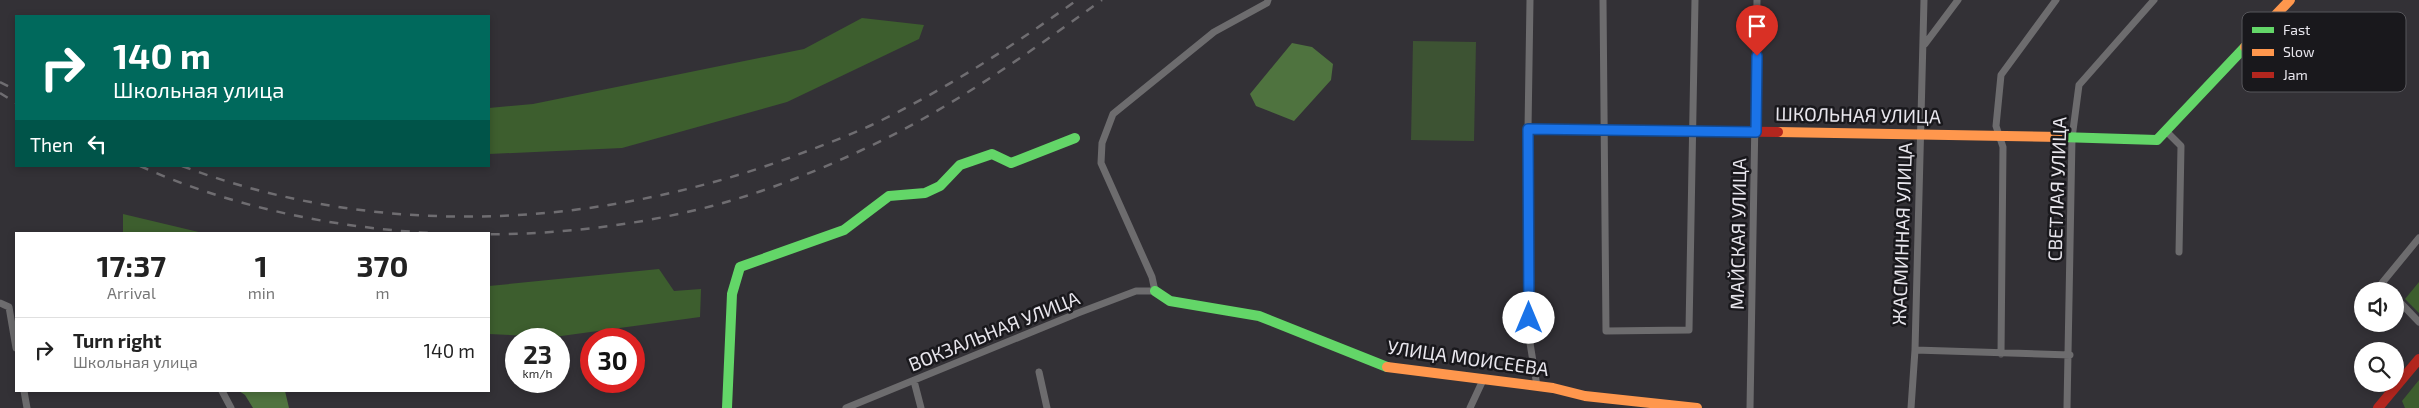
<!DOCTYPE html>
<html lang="en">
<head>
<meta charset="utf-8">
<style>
  body { margin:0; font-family:"Exo 2",sans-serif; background:#f2f2f2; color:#222; height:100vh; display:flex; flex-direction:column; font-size:19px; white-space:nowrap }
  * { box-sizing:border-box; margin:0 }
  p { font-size:16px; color:#767676 }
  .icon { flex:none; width:28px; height:28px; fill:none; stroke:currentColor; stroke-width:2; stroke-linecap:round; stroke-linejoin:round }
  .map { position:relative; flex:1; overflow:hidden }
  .details { position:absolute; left:15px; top:232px; width:475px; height:160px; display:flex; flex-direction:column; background:#fff; border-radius:0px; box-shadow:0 2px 8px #0003 }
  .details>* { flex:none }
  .banner { position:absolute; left:15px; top:15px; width:475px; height:152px; border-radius:0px; box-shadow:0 2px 8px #0003; background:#00695c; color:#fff; overflow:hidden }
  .tools { position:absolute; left:2354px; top:282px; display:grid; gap:10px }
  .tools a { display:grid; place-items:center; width:50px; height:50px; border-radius:50%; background:#fff; box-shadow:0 2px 8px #0003; font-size:25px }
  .speed { position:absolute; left:505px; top:328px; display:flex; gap:10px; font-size:25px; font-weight:700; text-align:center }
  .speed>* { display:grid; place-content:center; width:65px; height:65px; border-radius:50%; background:#fff; box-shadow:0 2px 8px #0003; line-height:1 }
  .speed small { font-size:12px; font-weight:400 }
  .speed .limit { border:8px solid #d22; background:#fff; color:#111 }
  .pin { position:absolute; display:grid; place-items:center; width:42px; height:42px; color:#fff; margin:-51px -21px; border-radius:50% 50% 50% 0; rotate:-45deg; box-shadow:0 0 5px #0007 }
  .pin .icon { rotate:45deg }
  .me { position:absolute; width:55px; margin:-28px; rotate:0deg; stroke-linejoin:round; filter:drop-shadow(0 0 4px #0008) }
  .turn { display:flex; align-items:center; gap:18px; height:105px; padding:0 15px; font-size:22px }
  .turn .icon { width:65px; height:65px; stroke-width:2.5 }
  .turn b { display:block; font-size:35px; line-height:42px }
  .then { display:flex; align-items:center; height:48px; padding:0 15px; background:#0003; gap:10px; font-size:19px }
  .eta { display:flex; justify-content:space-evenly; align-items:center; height:85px; text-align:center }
  .eta b { font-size:30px; font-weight:700; line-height:35px }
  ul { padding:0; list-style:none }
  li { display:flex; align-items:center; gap:15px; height:65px; padding:0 15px; border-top:1px solid #e0e0e0 }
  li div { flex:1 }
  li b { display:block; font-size:19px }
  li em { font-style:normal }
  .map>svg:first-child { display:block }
  .green { fill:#3d5333 }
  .forest { fill:#3d5e2e }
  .water { fill:#4f733f }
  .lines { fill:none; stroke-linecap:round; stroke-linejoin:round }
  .street { stroke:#6d6c6e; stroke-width:7 }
  .fast { stroke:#63d668; stroke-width:10 }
  .slow { stroke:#ff974d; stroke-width:10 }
  .jam { stroke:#b3261e; stroke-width:10 }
  .rail { stroke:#6f6d71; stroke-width:2.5; stroke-dasharray:9 9; stroke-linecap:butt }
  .route-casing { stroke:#114b97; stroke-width:12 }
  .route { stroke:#1a73e8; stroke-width:9 }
  .labels { text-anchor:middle; stroke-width:5; stroke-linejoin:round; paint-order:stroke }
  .street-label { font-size:19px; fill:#e8e6ed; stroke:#19181c }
  .key { fill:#19181c; stroke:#57565b; stroke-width:1 }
  .key-label { font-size:14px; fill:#e8e6ed }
</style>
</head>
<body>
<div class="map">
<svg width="2419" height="408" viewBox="0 0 2419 408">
  <rect width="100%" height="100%" fill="#333136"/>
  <!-- green -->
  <path class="green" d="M1413 41 1476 42 1474 141 1411 140Z"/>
  <!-- forest -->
  <path class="forest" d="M862 18 924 25 919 39 787 102 622 148 489 154V108L533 104 804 49Z
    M123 214 207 234H123Z
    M659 269 674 291 701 289 700 317 554 337 489 334V286Z
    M2419 282V313L2405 299Z
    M2419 380V408H2405L2402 401Z"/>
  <!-- water -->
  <path class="water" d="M1292 43 1312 47 1333 64 1331 80 1294 121 1256 106 1250 94Z
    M239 391H285L289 408H253L245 395Z"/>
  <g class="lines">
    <!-- street -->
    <path class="street" d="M1530 0 1528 129 1529 337 1537 386
      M1603 0 1606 331 1689 330 1695 0
      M1925 44 1958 0
      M2166 131 2181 146 2179 252
      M2390 291 2382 283 2419 238
      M2395 297 2419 322
      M0 303 9 307 16 348
      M1915 350 2070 355
      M2001 354 2003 147 1996 126 2001 75 2056 0
      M1039 372 1047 408
      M914 381 921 408
      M24 391 27 408
      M222 391 231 408
      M846 408 1078 313 1136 291H1155L1152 277 1101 163 1102 143 1113 114 1214 32 1267 3 1268 0
      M1470 408 1483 380
      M1750 408 1757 0
      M1911 408 1915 350 1924 0
      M2067 408 2072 138 2079 85 2154 0"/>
    <!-- fast -->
    <path class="fast" d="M2060 137 2157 140 2245 47
      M1155 291 1170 301 1259 316 1387 367
      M727 408 732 294 740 267 844 230 889 196 925 193 940 186 960 165 992 154 1011 163 1075 138"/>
    <!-- slow -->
    <path class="slow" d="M2245 47 2290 0
      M1778 132 2060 137
      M1387 367 1553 388 1585 396 1697 408"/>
    <!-- jam -->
    <path class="jam" d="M1528 129 1778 132
      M2378 408 2419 359"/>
    <!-- rail -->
    <path class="rail" d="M0 82 16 90
      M0 93 16 103
      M140 166C311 243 532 253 712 206 772 190 830 166 885 139 961 101 1033 50 1102 0
      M182 166C379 240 593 229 789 158 820 146 852 135 882 120 951 86 1014 45 1077 0"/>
  </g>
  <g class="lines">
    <!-- route casing -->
    <g class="route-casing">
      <path id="route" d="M1529 318 1528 129 1756 132 1757 56"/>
    </g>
    <!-- route -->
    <use href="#route" class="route"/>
  </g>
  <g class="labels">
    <!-- street labels -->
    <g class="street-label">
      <text transform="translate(1858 115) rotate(1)" y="7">ШКОЛЬНАЯ УЛИЦА</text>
      <text transform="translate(2057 189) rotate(-88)" y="7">СВЕТЛАЯ УЛИЦА</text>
      <text transform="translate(1738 234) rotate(-89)" y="7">МАЙСКАЯ УЛИЦА</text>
      <text transform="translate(1902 234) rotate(-88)" y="7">ЖАСМИННАЯ УЛИЦА</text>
      <text transform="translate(994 331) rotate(-22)" y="7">ВОКЗАЛЬНАЯ УЛИЦА</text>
      <text transform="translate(1468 358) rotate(8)" y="7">УЛИЦА МОИСЕЕВА</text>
    </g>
  </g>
  <!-- legend -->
  <rect x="2242" y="12" width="164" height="80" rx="8" class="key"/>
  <rect x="2252" y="27" width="22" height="6" fill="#63d668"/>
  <rect x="2252" y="49" width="22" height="7" fill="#ff974d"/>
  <rect x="2252" y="72" width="22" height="6" fill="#b3261e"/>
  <g class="key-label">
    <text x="2283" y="35">Fast</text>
    <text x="2283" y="57">Slow</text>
    <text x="2283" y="80">Jam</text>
  </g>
</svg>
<div class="tools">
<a><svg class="icon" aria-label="sound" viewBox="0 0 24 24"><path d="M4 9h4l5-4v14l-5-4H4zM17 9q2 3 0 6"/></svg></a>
<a><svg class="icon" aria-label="search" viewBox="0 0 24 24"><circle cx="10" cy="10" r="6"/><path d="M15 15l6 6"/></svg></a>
</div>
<div class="speed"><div>23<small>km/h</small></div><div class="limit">30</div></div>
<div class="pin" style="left:1757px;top:56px;background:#d93025"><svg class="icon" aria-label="arrive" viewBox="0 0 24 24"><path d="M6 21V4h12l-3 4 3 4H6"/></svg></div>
<svg class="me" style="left:1529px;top:318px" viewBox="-20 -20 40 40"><circle r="19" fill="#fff"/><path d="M0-13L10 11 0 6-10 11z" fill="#1a73e8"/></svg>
<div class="banner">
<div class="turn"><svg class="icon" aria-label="right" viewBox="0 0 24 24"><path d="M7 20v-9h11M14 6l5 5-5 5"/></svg><div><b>140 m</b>Школьная улица</div></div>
<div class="then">Then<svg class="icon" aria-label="left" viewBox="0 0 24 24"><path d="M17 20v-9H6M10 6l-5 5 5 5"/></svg></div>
</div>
<section class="details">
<div class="eta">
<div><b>17:37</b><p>Arrival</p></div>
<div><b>1</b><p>min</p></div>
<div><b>370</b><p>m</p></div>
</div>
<ul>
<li><svg class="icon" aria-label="right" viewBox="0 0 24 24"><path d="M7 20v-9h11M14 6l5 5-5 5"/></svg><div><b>Turn right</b><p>Школьная улица</p></div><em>140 m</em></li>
</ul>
</section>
</div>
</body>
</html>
